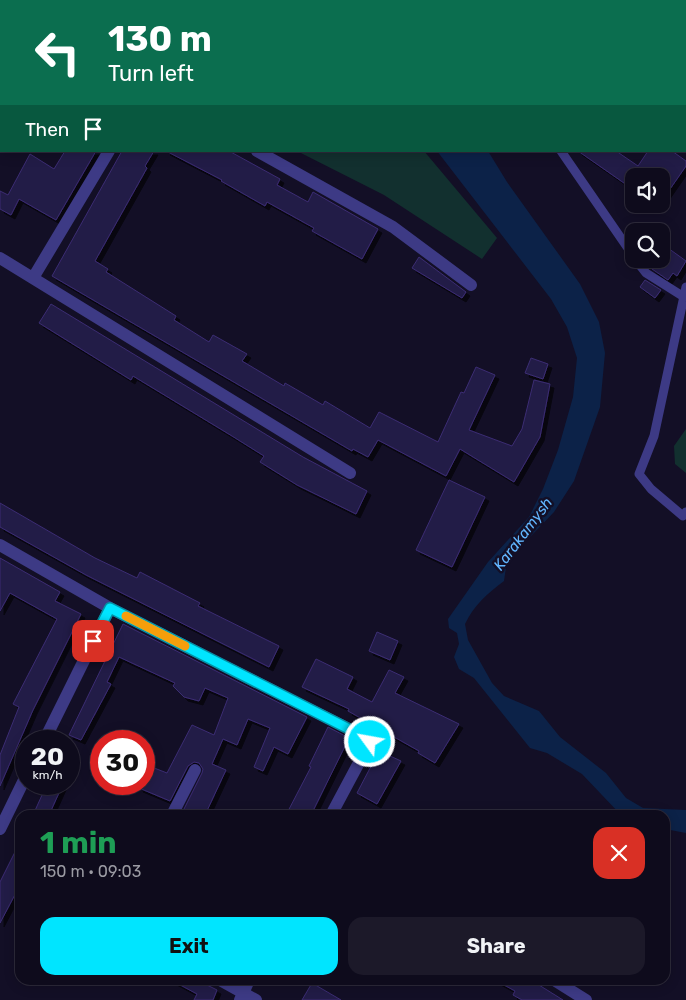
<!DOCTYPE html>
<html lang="en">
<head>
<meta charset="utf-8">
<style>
  body { margin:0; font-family:Rubik,sans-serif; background:#1c1929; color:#f1f3f6; height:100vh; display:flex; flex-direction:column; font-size:19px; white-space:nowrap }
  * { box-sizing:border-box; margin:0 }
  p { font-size:16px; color:#9b9ba3 }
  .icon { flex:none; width:28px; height:28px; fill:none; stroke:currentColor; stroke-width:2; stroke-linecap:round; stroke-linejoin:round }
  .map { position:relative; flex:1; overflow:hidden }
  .sheet { position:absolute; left:15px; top:810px; width:655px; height:175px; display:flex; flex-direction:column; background:#0e0b1c; border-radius:15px; box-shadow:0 2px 12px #0003,0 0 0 1px #2e2b3b }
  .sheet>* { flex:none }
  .hud { position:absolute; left:0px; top:0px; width:686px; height:152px; box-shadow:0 2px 12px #0003,0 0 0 1px #2e2b3b; background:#0b6e4f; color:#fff; overflow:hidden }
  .tools { position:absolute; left:625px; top:168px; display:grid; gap:10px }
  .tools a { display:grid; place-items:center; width:45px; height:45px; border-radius:10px; background:#0e0b1c; box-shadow:0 2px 12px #0003,0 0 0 1px #2e2b3b; font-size:25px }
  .speed { position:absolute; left:15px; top:730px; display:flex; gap:10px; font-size:25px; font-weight:700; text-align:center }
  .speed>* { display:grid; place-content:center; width:65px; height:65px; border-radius:50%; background:#0e0b1c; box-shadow:0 2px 12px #0003,0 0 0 1px #2e2b3b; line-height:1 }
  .speed small { font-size:12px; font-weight:400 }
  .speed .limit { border:8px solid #d22; background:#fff; color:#111 }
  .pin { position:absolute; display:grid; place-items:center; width:42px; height:42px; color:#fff; margin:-21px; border-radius:10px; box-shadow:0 2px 8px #0006 }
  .me { position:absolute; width:55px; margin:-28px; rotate:302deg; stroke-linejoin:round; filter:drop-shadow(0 0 4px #0008) }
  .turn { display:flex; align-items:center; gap:18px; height:105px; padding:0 25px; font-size:22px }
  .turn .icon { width:65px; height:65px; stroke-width:2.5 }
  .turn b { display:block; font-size:35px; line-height:42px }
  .then { display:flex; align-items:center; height:48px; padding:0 25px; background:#0003; gap:10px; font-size:19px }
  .round { display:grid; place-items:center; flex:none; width:52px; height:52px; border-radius:15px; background:#1c1929 }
  .summary { display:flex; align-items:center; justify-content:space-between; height:85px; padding:0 25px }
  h1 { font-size:30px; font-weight:700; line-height:38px; color:#1e9e55 }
  .primary-button { display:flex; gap:10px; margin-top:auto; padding:10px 25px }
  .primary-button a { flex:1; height:58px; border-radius:15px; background:#00e5ff; color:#111; font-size:20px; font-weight:700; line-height:58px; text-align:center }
  .primary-button a+a { background:#1c1929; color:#f1f3f6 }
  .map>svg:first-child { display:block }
  .green { fill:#12302f }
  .water { fill:#0c2248 }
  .building { fill:#241b47; stroke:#3b2d73; filter:url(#shadow) }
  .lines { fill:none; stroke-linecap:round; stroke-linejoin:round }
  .lane { stroke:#3d3a85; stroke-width:9 }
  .street { stroke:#3d3a85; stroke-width:12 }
  .route-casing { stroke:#0095a6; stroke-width:12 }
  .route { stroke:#00e5ff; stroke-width:9 }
  .slow { stroke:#f59e0b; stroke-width:9 }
  .labels { text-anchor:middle; stroke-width:5; stroke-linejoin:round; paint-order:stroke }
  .water-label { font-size:15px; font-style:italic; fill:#62b6ff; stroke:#130f26 }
</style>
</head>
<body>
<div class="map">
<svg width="686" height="1000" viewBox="0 0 686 1000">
  <defs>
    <filter id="shadow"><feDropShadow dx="4" dy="4" stdDeviation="0" flood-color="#0009"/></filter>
  </defs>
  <rect width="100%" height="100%" fill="#130f26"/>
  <!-- green -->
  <path class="green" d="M217 0H427L428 1H216Z
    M297 151H424L497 238 482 259 384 195Z
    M686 429V473L675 464 674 446Z"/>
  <!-- water -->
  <path class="water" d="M437 151H488L507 182 580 284 599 322 605 353 600 407 574 481 554 512 512 556 506 567 504 581C487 594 474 605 465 624L468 640 492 683 504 696 539 711 560 737 606 773 626 798 643 808 686 810V833L665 829V815H621L582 774 547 753 530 748 474 678 459 669 454 657 459 644 457 633 449 628 448 619 488 562 529 517 543 489 558 450 573 397 577 358 567 327 551 299Z"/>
  <!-- building -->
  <path class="building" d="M65 151H96L56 220 19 199 11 215 0 209V191L8 195 30 154 54 169Z
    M122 151H154L145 166 147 168 95 261 108 269 106 272 176 316 174 320 209 342 213 335 247 354 242 361 284 386 285 383 323 405 325 401 370 428 379 412 438 442 461 392 464 393 476 367 495 375 469 430 512 446 522 429 534 380 550 384 540 437 514 482 460 449 446 476 378 440 368 457 353 449 352 451 52 276Z
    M166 151H229L280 179 277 185 308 202 313 192 378 229 362 259 312 231 314 228 267 202 265 206 221 181 222 180Z
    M578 151H616L638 166 648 151H672L686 161V166L661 202V176H634V190Z
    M661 243 686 261 677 276 673 273 668 280 652 269 661 259Z
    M419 257 466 292 462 298 412 268Z
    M645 280 661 290 655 298 640 287Z
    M51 304 303 457 367 491 356 514 297 485 260 462 264 456 232 436 133 376 131 380 39 323Z
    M531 358 548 364 543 379 525 373Z
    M449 480 485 497 452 567 416 550Z
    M0 503 95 558 137 578 140 572 200 603 198 606 279 646 269 667 86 575 0 527Z
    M0 558 60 592 55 601 81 614 33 710 0 786V755L19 707 13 704 57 619 10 593 0 611Z
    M123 624 307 717 288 754 274 747 263 771 254 767 270 728 248 719 237 745 223 739 212 764 226 770 205 815H181L202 773 203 769 199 763 194 762 188 766 170 801 139 788 141 784H144V777L149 766 167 773 192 725 214 735 228 698 205 688 199 701 184 697 173 686 175 683 119 657 107 682 111 684 81 740 69 735Z
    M377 632 398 641 390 660 369 651Z
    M316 659 353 677 347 689 372 702 389 670 404 677 395 693 459 724 435 763 418 753 419 751 348 711 349 709 302 687Z
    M328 727 349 738 311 815H286L311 767 309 766Z
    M379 751 401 761 377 804 357 793Z
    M47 784H63L49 815H33Z
    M20 842V885L0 923V882Z
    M171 980H197L217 990 213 1000H194L197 994Z
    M495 980H531L563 1000H522L513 995 515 991Z
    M312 983 341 1000H302Z"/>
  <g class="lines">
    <!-- lane -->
    <path class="lane" d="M559 0 562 1
      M545 1 548 0
      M685 11 686 9
      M561 151 634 257
      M635 259 646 273 684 297
      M686 287 654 436 639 474 651 489 683 516 686 512"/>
    <!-- street -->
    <path class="street" d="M0 33H1
      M257 151 393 227 471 285
      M0 258 350 473
      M33 278 109 151
      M0 545 110 608 351 730 370 742 331 815
      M44 741 110 608
      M172 815 195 770
      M0 829 26 776
      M220 980 256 1000
      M554 980 586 1000
      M240 1000 249 980"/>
  </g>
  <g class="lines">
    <!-- route casing -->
    <g class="route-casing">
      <path id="route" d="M93 641 110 608 351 730 370 742"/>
    </g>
    <!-- route -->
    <use href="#route" class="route"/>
    <!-- slow -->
    <path class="slow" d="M126 616 185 646"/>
  </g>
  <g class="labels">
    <!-- water labels -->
    <g class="water-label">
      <text transform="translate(523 534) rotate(-53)" y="5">Karakamysh</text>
    </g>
  </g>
</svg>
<div class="tools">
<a><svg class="icon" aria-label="sound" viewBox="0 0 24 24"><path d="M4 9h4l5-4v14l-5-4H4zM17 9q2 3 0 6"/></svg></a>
<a><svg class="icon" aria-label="search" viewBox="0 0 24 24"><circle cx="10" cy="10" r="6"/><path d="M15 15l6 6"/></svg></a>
</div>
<div class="speed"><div>20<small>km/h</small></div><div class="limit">30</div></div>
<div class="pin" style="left:93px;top:641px;background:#d93025"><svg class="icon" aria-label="arrive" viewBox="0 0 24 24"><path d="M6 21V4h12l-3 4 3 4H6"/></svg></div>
<svg class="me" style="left:370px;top:742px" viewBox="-20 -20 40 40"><circle r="17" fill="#00e5ff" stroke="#fff" stroke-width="3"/><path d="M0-11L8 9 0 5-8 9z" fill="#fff"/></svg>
<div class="hud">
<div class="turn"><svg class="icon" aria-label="left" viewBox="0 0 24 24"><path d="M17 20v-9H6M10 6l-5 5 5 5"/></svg><div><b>130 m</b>Turn left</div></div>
<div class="then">Then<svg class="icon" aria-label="arrive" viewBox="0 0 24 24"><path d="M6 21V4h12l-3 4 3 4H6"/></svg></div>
</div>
<section class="sheet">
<div class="summary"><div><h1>1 min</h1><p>150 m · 09:03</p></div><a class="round" style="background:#d93025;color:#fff"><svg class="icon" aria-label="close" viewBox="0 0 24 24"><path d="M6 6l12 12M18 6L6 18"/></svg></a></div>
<div class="primary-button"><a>Exit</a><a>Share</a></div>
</section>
</div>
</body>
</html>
